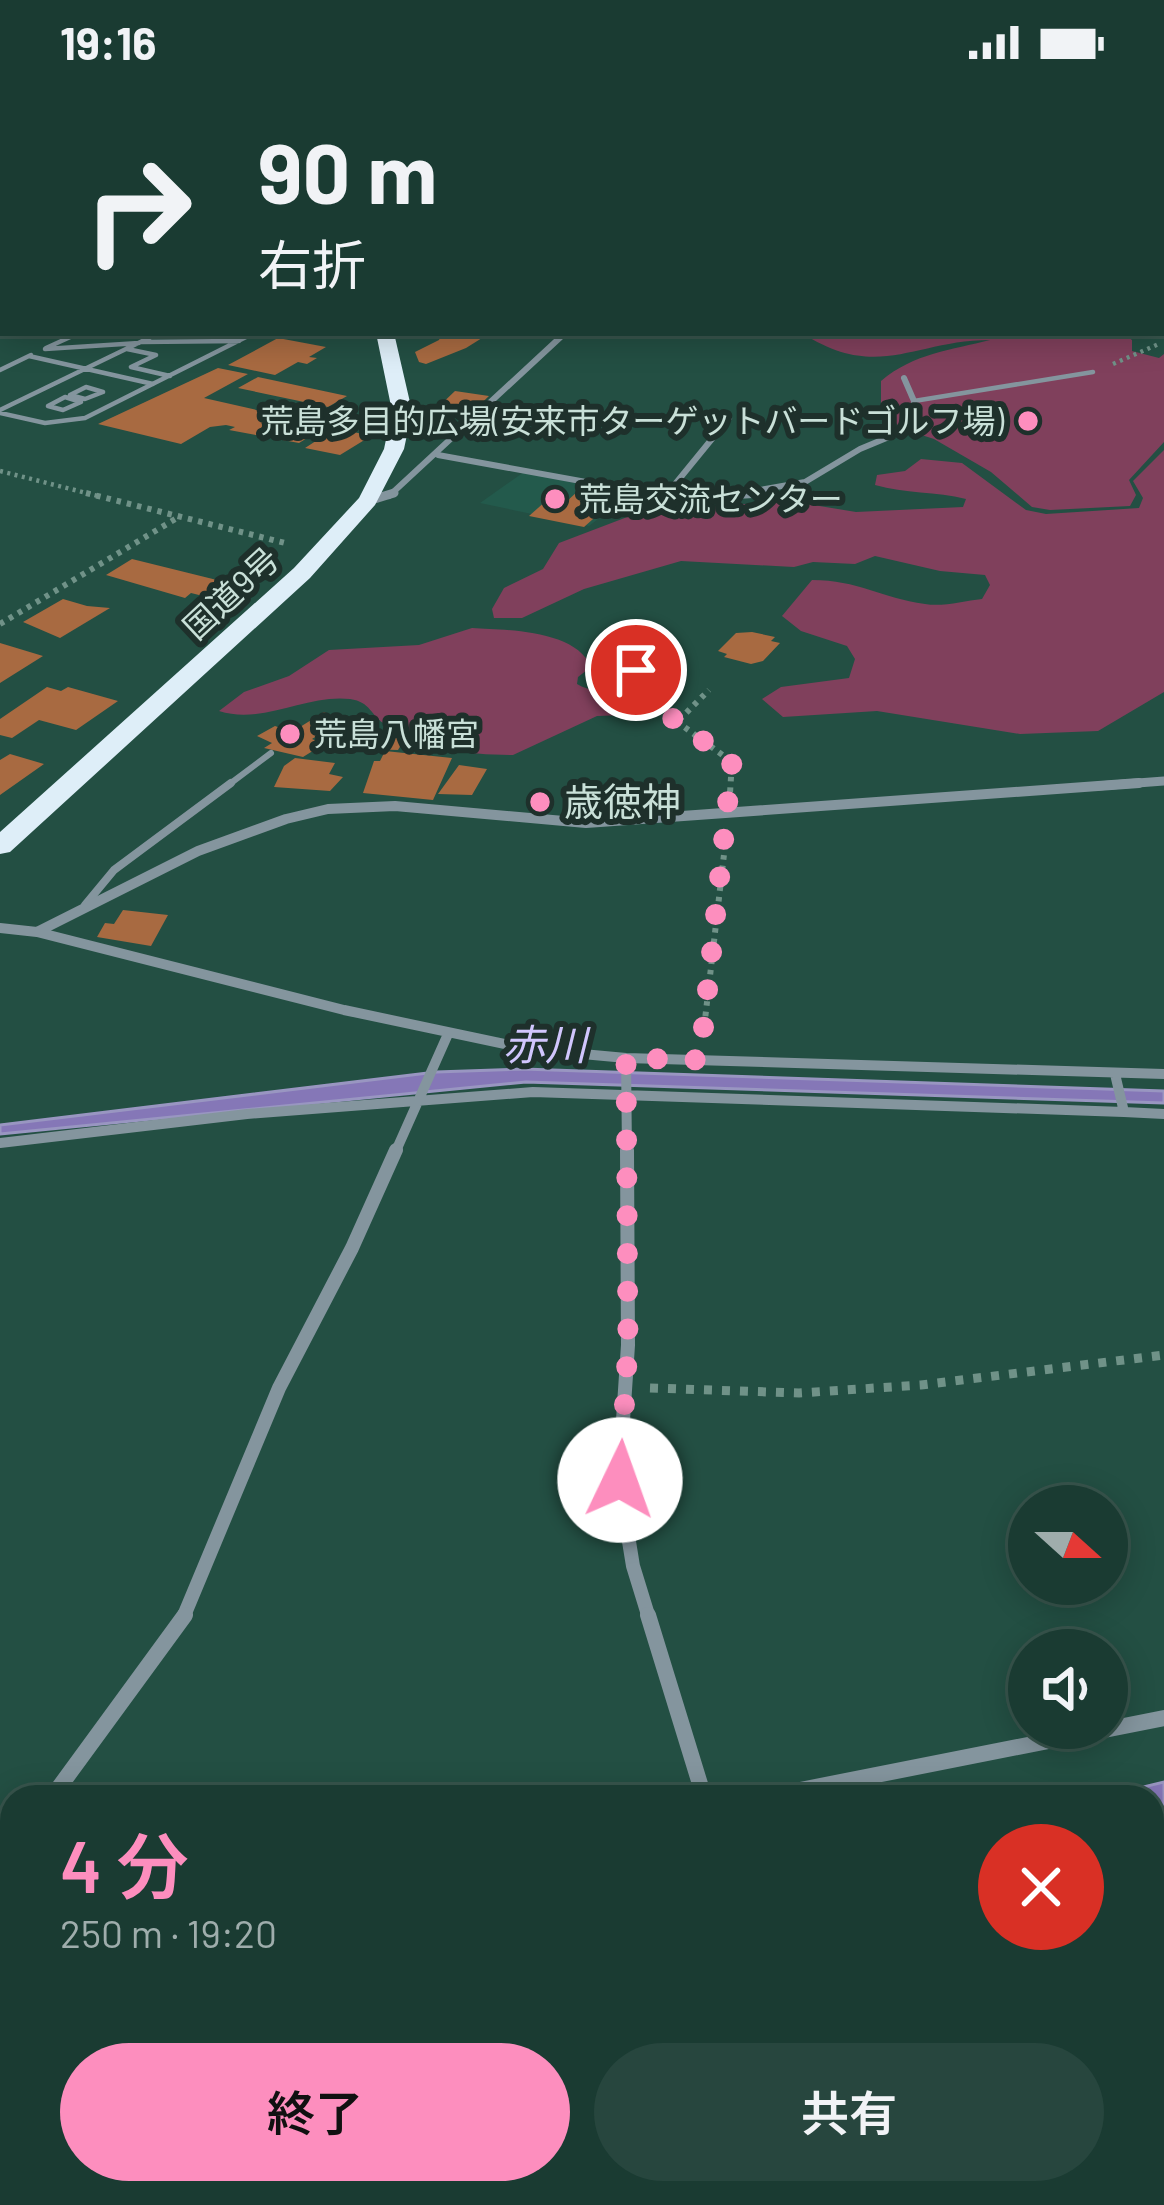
<!DOCTYPE html>
<html lang="ja">
<head>
<meta charset="utf-8">
<style>
  body { margin:0; font-family:Barlow,"Noto Sans JP",sans-serif; background:#27463e; color:#f1f3f6; height:100vh; display:flex; flex-direction:column; font-size:45px; white-space:nowrap }
  * { box-sizing:border-box; margin:0 }
  p { font-size:39px; color:#9fadac }
  .icon { flex:none; width:66px; height:66px; fill:none; stroke:currentColor; stroke-width:2; stroke-linecap:round; stroke-linejoin:round }
  .map { position:relative; flex:1; overflow:hidden }
  .details { position:absolute; left:0px; top:1701px; width:1164px; height:420px; display:flex; flex-direction:column; background:#1a3b32; border-radius:36px 36px 0 0; box-shadow:0 6px 30px #0003,0 0 0 3px #38554d }
  .details>* { flex:none }
  .guide { position:absolute; left:0px; top:0px; width:1164px; height:252px; box-shadow:0 6px 30px #0003,0 0 0 3px #38554d; background:#1a3b32; color:#f1f3f6; overflow:hidden }
  .needle { width:78px; rotate:111deg }
  .controls { position:absolute; left:1008px; top:1401px; display:grid; gap:24px }
  .controls a { display:grid; place-items:center; width:120px; height:120px; border-radius:50%; background:#1a3b32; box-shadow:0 6px 30px #0003,0 0 0 3px #38554d; font-size:60px }
  .pin { position:absolute; display:grid; place-items:center; width:102px; height:102px; color:#fff; margin:-51px; border:6px solid #fff; border-radius:50%; box-shadow:0 3px 12px #0007 }
  .me { position:absolute; width:132px; margin:-66px; rotate:3deg; stroke-linejoin:round; filter:drop-shadow(0 0 9px #0008) }
  .turn { display:flex; align-items:center; gap:42px; height:252px; padding:0 60px; font-size:54px }
  .turn .icon { width:156px; height:156px; stroke-width:2.5 }
  .turn b { display:block; font-size:84px; line-height:102px }
  .round { display:grid; place-items:center; flex:none; width:126px; height:126px; border-radius:63px; background:#27463e }
  .head { display:flex; align-items:center; justify-content:space-between; height:204px; padding:0 60px }
  h1 { font-size:72px; font-weight:600; line-height:90px; color:#fd8ebe }
  .action { display:flex; gap:24px; margin-top:auto; padding:24px 60px }
  .action a { flex:1; height:138px; border-radius:72px; background:#fd8ebe; color:#111; font-size:48px; font-weight:600; line-height:138px; text-align:center }
  .action a+a { background:#27463e; color:#f1f3f6 }
  .status { display:flex; justify-content:space-between; align-items:center; height:84px; padding:0 60px; background:#1a3b32; direction:ltr }
  .status svg { height:33px; fill:currentColor }
  .map>svg:first-child { display:block }
  .built { fill:#235a4c }
  .green { fill:#80405c }
  .water { fill:#8577b7; stroke:#9996c1; stroke-width:3 }
  .building { fill:#a86a41 }
  .lines { fill:none; stroke-linecap:round; stroke-linejoin:round }
  .path-far3 { stroke:#709288; stroke-width:3; stroke-dasharray:3 4.5; stroke-linecap:butt }
  .path-far2 { stroke:#709288; stroke-width:4.5; stroke-dasharray:3 4.5; stroke-linecap:butt }
  .path-far1 { stroke:#709288; stroke-width:6; stroke-dasharray:4.5 6; stroke-linecap:butt }
  .path { stroke:#709288; stroke-width:9; stroke-dasharray:8 10; stroke-linecap:butt }
  .service-far2 { stroke:#84959e; stroke-width:4.5 }
  .service-far1 { stroke:#84959e; stroke-width:6 }
  .service { stroke:#84959e; stroke-width:8 }
  .minor-far4 { stroke:#84959e; stroke-width:6 }
  .minor-far3 { stroke:#84959e; stroke-width:9 }
  .minor-far2 { stroke:#84959e; stroke-width:10 }
  .minor-far1 { stroke:#84959e; stroke-width:14 }
  .minor { stroke:#84959e; stroke-width:16 }
  .secondary { fill:#a6c1d0; fill-rule:evenodd }
  .trunk { fill:#deeef8; fill-rule:evenodd }
  .rail-casing { stroke:#7c9c93; stroke-width:6 }
  .rail { stroke:#1e302b; stroke-width:4.5; stroke-dasharray:12; stroke-linecap:butt }
  .route { stroke:#fd8ebe; stroke-width:21; stroke-dasharray:0 37.8 }
  .poi-dot { fill:#fd8ebe; stroke:#1e302b; stroke-width:4.5 }
  .labels { text-anchor:middle; stroke-width:12; stroke-linejoin:round; paint-order:stroke }
  .far-poi-label { font-size:33px; fill:#c9e0d8; stroke:#1e302b; text-anchor:start }
  .far-street-label { font-size:33px; fill:#c9e0d8; stroke:#1e302b }
  .poi-label { font-size:39px; fill:#c9e0d8; stroke:#1e302b; text-anchor:start }
  .water-label { font-size:42px; font-style:italic; fill:#d1c6fd; stroke:#1e302b }
</style>
</head>
<body>
<div class="status"><b>19:16</b><svg viewBox="0 0 49 12"><path d="M0 12V9h3v3zM5 12V6h3v6zM10 12V3h3v9zM15 12V0h3v12zM26 1h20v11H26zM47 4h2v5h-2z"/></svg></div>
<div class="map">
<svg width="1164" height="2121" viewBox="0 0 1164 2121">
  <rect width="100%" height="100%" fill="#234f43"/>
  <!-- built -->
  <path class="built" d="M524 388 629 411 589 442 480 419Z"/>
  <!-- green -->
  <path class="green" d="M802 249H1123L1132 256V267L1159 274 1164 270V358L1129 396 1136 411 1130 422 1050 426 1032 423 991 388 934 355 900 344 881 320V297C914 269 952 266 990 256 914 256 878 298 802 249Z
    M1164 366V608L1098 647 1020 650 877 627 783 633 762 615 781 603 849 594 855 575 847 562 801 547 782 532 812 496C858 496 881 514 925 520 943 523 964 517 982 515L990 501 985 491 940 487 875 472 855 480 813 478 794 483 681 477 584 505 522 534H494L492 525 504 504 543 485 559 459 643 427 789 417 856 428 963 423 966 415C936 407 905 410 875 401L877 391 905 387 921 375 962 379 1026 426 1046 430 1139 424 1143 414 1133 397Z
    M472 544C507 546 576 546 591 583L578 593 577 600C601 614 638 607 653 630L597 632 513 671C469 671 424 665 386 641 370 631 371 618 350 615 306 610 263 641 219 627L244 608 289 592 329 566 419 561Z"/>
  <!-- water -->
  <path class="water" d="M523 985 1164 1007V1019L526 998 0 1050V1041L436 988Z
    M1164 1698V1893L1152 1896V1713H1102Z
    M222 2109H367L338 2121H211Z"/>
  <!-- building -->
  <path class="building" d="M442 249H490L466 264 426 280 419 278 415 268 439 256Z
    M278 254 326 263 309 273 317 274 307 280 298 278 275 291 228 281Z
    M218 284 248 290 204 314 327 342 299 359 229 346 235 343 226 341 210 343 181 360 98 340Z
    M258 293 347 312 328 323 238 304Z
    M455 307 489 312 468 332 434 327Z
    M336 344 371 352 340 371 305 364Z
    M580 405 618 413 584 443 529 432 547 416 564 420Z
    M132 475 229 499 207 513 191 509 185 514 106 491Z
    M63 515 87 522 110 524 60 554 23 538Z
    M752 548 775 553 771 557 780 559 763 577 751 580 724 573 727 570 718 567 736 549Z
    M0 559 43 572 0 599Z
    M47 603 61 607 68 603 118 617 76 646 39 636 12 654 0 651V635Z
    M324 628 342 636 312 655 324 660 303 673 264 664 272 659 257 652 275 642 292 648Z
    M368 648 406 653 398 666 362 665 359 662Z
    M385 667 452 674 433 716 363 709 374 677H380Z
    M10 670 44 680 0 711V676Z
    M295 674 335 679 329 690 343 693 330 707 274 703 284 682Z
    M459 681 487 685 472 711 438 710Z
    M123 826 168 831 151 862 97 853 105 839 114 840Z"/>
  <g class="lines">
    <!-- path-far3 -->
    <path class="path-far3" d="M1158 3 1162 0"/>
    <!-- path-far2 -->
    <path class="path-far2" d="M1113 280 1161 259
      M0 387 98 412"/>
    <!-- path-far1 -->
    <path class="path-far1" d="M86 409 289 460
      M0 540 177 434
      M636 586 632 603 638 609 732 678 730 709
      M679 636 709 606
      M703 953 726 753"/>
    <!-- path -->
    <path class="path" d="M650 1304 799 1309 921 1301 1164 1271"/>
    <!-- service-far2 -->
    <path class="service-far2" d="M125 249 149 254
      M141 258 239 257
      M46 264 79 249
      M45 265 139 259
      M127 265 156 271 131 283 170 292
      M29 272 153 300
      M0 286 31 271
      M86 303 103 308 85 315 70 311Z
      M65 313 81 318 63 326 48 322Z
      M914 317 1093 288
      M0 326 159 249
      M0 329 45 339 85 334 254 249"/>
    <!-- service-far1 -->
    <path class="service-far1" d="M227 702 271 669"/>
    <!-- service -->
    <path class="service" d="M85 821 114 786 231 699"/>
    <!-- minor-far4 -->
    <path class="minor-far4" d="M862 0 870 3
      M993 3 1004 0
      M438 371 619 404 696 412
      M667 410 729 334
      M389 412 565 249
      M725 412 805 398 860 365 913 343 914 317 904 294"/>
    <!-- minor-far3 -->
    <path class="minor-far3" d="M654 409 712 412 761 409
      M368 417 394 409
      M1098 702 1164 697"/>
    <!-- minor-far2 -->
    <path class="minor-far2" d="M0 844 37 848 344 926 528 965 626 974 1164 990
      M37 848 198 767 286 735 328 725 395 722 586 739 1139 699
      M626 974 627 1069
      M1124 1028 1164 1030
      M0 1059 247 1030 533 1008 1124 1028 1115 990
      M395 1069 448 950"/>
    <!-- minor-far1 -->
    <path class="minor-far1" d="M627 1066 628 1261 619 1396 633 1482 649 1534
      M183 1534 279 1304 352 1164 396 1066"/>
    <!-- minor -->
    <path class="minor" d="M648 1531 704 1713
      M52 1713 185 1531
      M765 1713 1164 1634
      M0 1782 12 1766
      M0 1938 12 1934
      M1152 1967 1164 1964
      M545 2121 584 2109"/>
    <!-- secondary -->
    <path class="secondary" d="M3 94V100L0 101V95Z"/>
    <!-- trunk -->
    <path class="trunk" d="M465 0H481L464 3Z
      M376 249H394L412 327 404 365 375 421 310 494 10 768 0 770V748L294 484 359 414 384 365 392 327Z"/>
    <!-- rail casing -->
    <g class="rail-casing">
      <path id="rail" d="M387 3 395 0"/>
    </g>
    <!-- rail -->
    <use href="#rail" class="rail"/>
  </g>
  <g class="lines">
    <!-- route -->
    <path class="route" d="M620 1396 628 1261 626 974 700 976 732 678 638 609 632 603 636 586"/>
  </g>
  <!-- markers -->
  <g class="poi-dot">
    <circle cx="1028" cy="337" r="12"/>
    <circle cx="555" cy="415" r="12"/>
    <circle cx="290" cy="650" r="12"/>
    <circle cx="540" cy="718" r="12"/>
  </g>
  <g class="labels">
    <!-- far-poi labels -->
    <g class="far-poi-label">
      <text x="1004" y="349" text-anchor="end">荒島多目的広場(安来市ターゲットバードゴルフ場)</text>
      <text x="579" y="427">荒島交流センター</text>
      <text x="314" y="662">荒島八幡宮</text>
    </g>
    <!-- far-street labels -->
    <g class="far-street-label">
      <text transform="translate(231 509) rotate(-43)" y="12">国道9号</text>
    </g>
    <!-- poi labels -->
    <g class="poi-label">
      <text x="564" y="732">歳徳神</text>
    </g>
    <!-- water labels -->
    <g class="water-label">
      <text x="545" y="976">赤川</text>
    </g>
  </g>
</svg>
<div class="controls">
<a><svg class="needle" viewBox="-14 -14 28 28"><path d="M0-13l5 13h-10z" fill="#e53935"/><path d="M0 13l5-13h-10z" fill="#9fadac"/></svg></a>
<a><svg class="icon" aria-label="sound" viewBox="0 0 24 24"><path d="M4 9h4l5-4v14l-5-4H4zM17 9q2 3 0 6"/></svg></a>
</div>
<div class="pin" style="left:636px;top:586px;background:#d93025"><svg class="icon" aria-label="arrive" viewBox="0 0 24 24"><path d="M6 21V4h12l-3 4 3 4H6"/></svg></div>
<svg class="me" style="left:620px;top:1396px" viewBox="-20 -20 40 40"><circle r="19" fill="#fff"/><path d="M0-13L10 11 0 6-10 11z" fill="#fd8ebe"/></svg>
<div class="guide">
<div class="turn"><svg class="icon" aria-label="right" viewBox="0 0 24 24"><path d="M7 20v-9h11M14 6l5 5-5 5"/></svg><div><b>90 m</b>右折</div></div>
</div>
<section class="details">
<div class="head"><div><h1>4 分</h1><p>250 m · 19:20</p></div><a class="round" style="background:#d93025;color:#fff"><svg class="icon" aria-label="close" viewBox="0 0 24 24"><path d="M6 6l12 12M18 6L6 18"/></svg></a></div>
<div class="action"><a>終了</a><a>共有</a></div>
</section>
</div>
</body>
</html>
